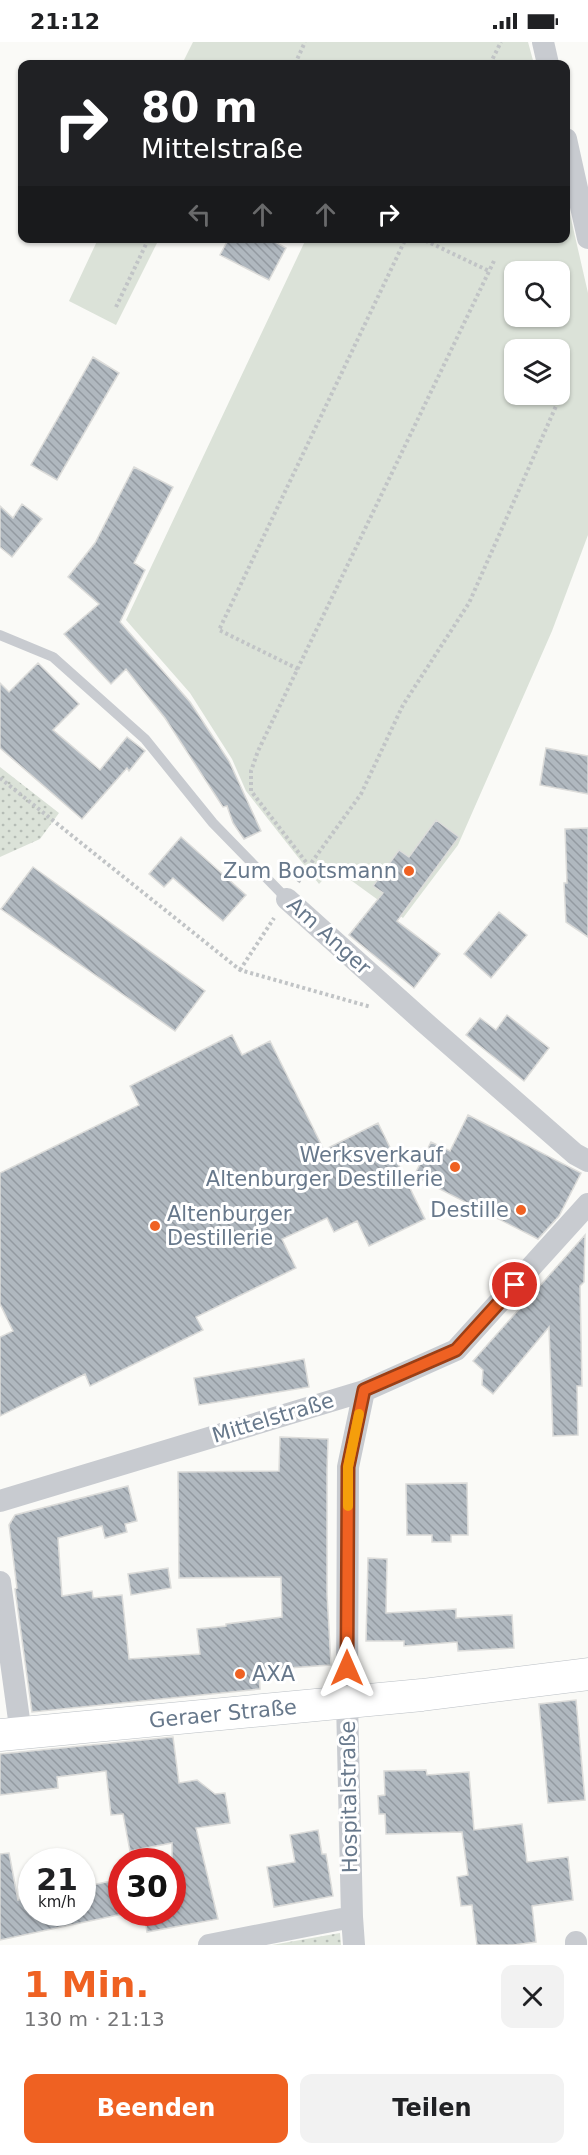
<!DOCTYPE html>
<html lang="de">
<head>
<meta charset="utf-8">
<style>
  body { margin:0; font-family:"DejaVu Sans",sans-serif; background:#f2f2f2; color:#202124; height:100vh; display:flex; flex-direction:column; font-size:22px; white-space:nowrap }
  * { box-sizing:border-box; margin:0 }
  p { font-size:20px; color:#757577 }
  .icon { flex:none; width:33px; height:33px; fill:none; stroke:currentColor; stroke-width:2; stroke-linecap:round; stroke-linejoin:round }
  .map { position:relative; height:1903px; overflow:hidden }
  .side { display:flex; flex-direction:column; background:#fff; flex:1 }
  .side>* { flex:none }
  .hud { position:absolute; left:18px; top:18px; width:552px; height:183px; border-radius:12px; box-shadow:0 2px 4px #0004; background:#202124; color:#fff; overflow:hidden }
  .tools { position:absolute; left:504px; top:219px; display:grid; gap:12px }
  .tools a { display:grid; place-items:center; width:66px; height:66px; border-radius:12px; background:#fff; box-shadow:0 2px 4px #0004; font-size:30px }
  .speed { position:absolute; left:18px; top:1806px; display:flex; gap:12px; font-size:30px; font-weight:700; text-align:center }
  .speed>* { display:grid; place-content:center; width:78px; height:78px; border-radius:50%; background:#fff; box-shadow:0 2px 4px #0004; line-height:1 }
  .speed small { font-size:15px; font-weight:400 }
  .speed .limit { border:9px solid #d22; background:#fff; color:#111 }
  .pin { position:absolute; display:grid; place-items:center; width:51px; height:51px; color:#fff; margin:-26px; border:3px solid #fff; border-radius:50%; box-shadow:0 2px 6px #0007 }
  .me { position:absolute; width:66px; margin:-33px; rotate:0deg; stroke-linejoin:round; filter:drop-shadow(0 0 4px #0008) }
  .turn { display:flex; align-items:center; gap:21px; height:126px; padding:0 24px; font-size:27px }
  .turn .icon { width:78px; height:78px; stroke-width:2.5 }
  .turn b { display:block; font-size:42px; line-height:51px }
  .lanes { display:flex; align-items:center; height:57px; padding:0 24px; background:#0003; justify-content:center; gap:30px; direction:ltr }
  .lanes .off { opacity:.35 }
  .round { display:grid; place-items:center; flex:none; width:63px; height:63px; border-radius:12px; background:#f2f2f2 }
  .summary { display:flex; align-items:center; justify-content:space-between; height:102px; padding:0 24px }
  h1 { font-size:36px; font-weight:700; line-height:45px; color:#ef6122 }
  .button { display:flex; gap:12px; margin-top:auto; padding:12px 24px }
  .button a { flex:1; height:69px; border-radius:12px; background:#ef6122; color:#fff; font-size:24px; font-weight:700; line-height:69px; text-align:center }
  .button a+a { background:#f2f2f2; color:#202124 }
  .status { display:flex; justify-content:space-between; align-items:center; height:42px; padding:0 30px; background:#fff; direction:ltr }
  .status svg { height:16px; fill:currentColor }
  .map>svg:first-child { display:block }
  .grass { fill:url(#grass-dots) }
  .garden { fill:#dbe2d8; fill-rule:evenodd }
  .building { fill:url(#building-back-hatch); stroke:#dcdcda; stroke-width:1.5 }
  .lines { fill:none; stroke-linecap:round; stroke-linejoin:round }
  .secondary-casing { stroke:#babfc4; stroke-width:33 }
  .path { stroke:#c1c4c6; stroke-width:4; stroke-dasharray:3 3; stroke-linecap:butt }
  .lane { stroke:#c8cbd0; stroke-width:10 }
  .street { stroke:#c8cbd0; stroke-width:22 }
  .secondary { stroke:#fff; stroke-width:32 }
  .route-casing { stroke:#9b3f16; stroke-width:15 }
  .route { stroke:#ef6122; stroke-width:10 }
  .slow { stroke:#f59e0b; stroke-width:10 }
  .poi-dot { fill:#ef6122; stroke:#fff; stroke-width:2 }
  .labels { text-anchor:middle; stroke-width:6; stroke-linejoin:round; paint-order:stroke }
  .poi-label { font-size:21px; fill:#67788b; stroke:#fff; text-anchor:end }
  .street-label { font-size:21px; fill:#67788b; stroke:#fff }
</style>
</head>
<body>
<div class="status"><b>21:12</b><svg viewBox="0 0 49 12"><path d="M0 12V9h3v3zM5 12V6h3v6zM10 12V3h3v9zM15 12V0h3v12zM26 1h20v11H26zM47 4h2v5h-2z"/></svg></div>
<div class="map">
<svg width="588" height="1903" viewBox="0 0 588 1903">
  <defs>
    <pattern id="grass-dots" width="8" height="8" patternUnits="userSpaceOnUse" patternTransform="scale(1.5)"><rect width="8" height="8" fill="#dbe2d8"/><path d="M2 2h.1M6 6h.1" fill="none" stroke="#b5bcb5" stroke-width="1.8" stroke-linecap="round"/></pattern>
    <pattern id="building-back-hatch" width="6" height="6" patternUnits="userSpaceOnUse" patternTransform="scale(1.5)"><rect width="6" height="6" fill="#b0b8bf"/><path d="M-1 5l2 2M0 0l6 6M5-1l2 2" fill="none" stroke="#939aa1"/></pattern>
  </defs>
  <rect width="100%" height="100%" fill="#fafaf7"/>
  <!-- grass -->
  <path class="grass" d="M0 725 59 771 40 797 0 815Z
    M340 1891 341 1903H272Z"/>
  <!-- garden -->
  <path class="garden" d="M193 0H528L534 22H182Z
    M566 155 588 251V493L552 589 458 803 403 876 334 826 319 842 246 749 232 717 190 651 126 578 306 197 566 196ZM514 230H560V274H514ZM514 308H560V352H514Z
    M98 197H159L116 283 69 259Z"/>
  <!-- building -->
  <path class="building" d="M229 196H268L286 206 269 238 220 213Z
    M93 315 119 331 57 438 31 423Z
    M134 425 173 445 134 521 145 528 120 580 190 660 229 719 261 789 244 797 233 781 227 764 223 765 165 676 126 627 111 642 64 592 99 562 68 535 95 501Z
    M22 462 42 477 12 515 0 505V464L13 476Z
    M38 621 79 662 53 688 100 728 127 695 145 709 129 729 127 726 82 777 0 706V641L9 650Z
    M546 706 588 714V752L540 743Z
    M436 778 459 795 397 879 440 912 414 946 349 893 383 851 373 844 399 808 409 815Z
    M588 786V895L566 880 564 841H567L565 787Z
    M181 795 246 853 223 879 173 836 164 845 149 832Z
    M33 825 205 949 175 989 1 867Z
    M499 870 527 893 491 936 464 912Z
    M507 973 549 1006 524 1039 466 993 480 976 496 988Z
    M232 993 242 1013 270 999 324 1108 378 1081 425 1177 369 1204 357 1179 334 1190 327 1176 282 1197 296 1226 196 1275 203 1288 90 1344 85 1332 0 1374V1295L13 1289 0 1262V1131L139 1063 130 1044Z
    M468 1073 581 1131 559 1174 538 1197 414 1134 431 1100 450 1109Z
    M585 1193 584 1240 580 1244 582 1344H577L578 1393 553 1394 549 1285 493 1352 482 1343 483 1328 473 1319Z
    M304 1317 309 1345 199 1363 194 1336Z
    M280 1395 328 1397 327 1429V1552L331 1623 259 1628 260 1647 32 1670 15 1547 17 1546 9 1483 15 1473 128 1444 137 1479 125 1482 127 1490 105 1496 102 1484 58 1496 62 1554 92 1549 93 1556 122 1553 129 1617 200 1612 197 1587 226 1584V1582L282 1575 281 1535 179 1536 178 1430 279 1429Z
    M467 1441 468 1493H451V1500H432V1493H407L406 1442Z
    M368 1516 387 1517 386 1571 456 1567V1576L512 1573 514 1606 458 1609 457 1600 404 1604V1599H366Z
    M168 1526 171 1546 131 1553 128 1532Z
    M576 1658 585 1758 548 1761 539 1662Z
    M173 1695 179 1741 197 1738 215 1752 225 1751 230 1781 196 1786 218 1877 147 1890 144 1870H172V1801L130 1809 123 1772 111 1773 106 1729 57 1735 58 1746 0 1753V1712Z
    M426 1728 427 1733 469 1730 474 1788 522 1782 527 1820 568 1815 573 1858 532 1864 536 1900 513 1903H477L472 1863 461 1864 457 1835 468 1833 462 1790 386 1792 385 1772H379L378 1754 385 1753 384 1729Z
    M318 1788 322 1812H326L333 1854 274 1865 267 1825 295 1820 290 1793Z
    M9 1811 18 1858 32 1855V1870H82V1845L116 1838 122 1870 123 1872 0 1898V1812Z"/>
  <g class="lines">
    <!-- secondary casing -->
    <g class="secondary-casing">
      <g id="secondary">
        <path id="s1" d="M0 1693 422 1653 588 1632"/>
      </g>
    </g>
    <!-- path -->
    <path class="path" d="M295 22 305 0
      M490 22 501 0
      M420 196 489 229
      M494 219 258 709 251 729V749L309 824 361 752 403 663 469 561 568 337
      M116 265 149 196
      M298 627 219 588 406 196
      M0 736 240 928 371 965
      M298 840 309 824
      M240 928 274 876"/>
    <!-- lane -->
    <path class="lane" d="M0 593 53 615 145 697 213 781 287 857"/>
    <!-- street -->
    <path class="street" d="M543 0 548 22
      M566 97 588 196
      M287 857 423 979 575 1112 588 1119
      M0 1459 364 1349 456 1308 588 1162
      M0 1540 21 1692
      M209 1903 352 1875
      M354 1903 352 1875 347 1660 348 1425 364 1349
      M576 1903V1900"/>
    <!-- secondary -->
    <use href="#secondary" class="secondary"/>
  </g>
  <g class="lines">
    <!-- route casing -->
    <g class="route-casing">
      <path id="route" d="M347 1626 348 1425 364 1348 456 1308 515 1243"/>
    </g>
    <!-- route -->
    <use href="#route" class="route"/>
    <!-- slow -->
    <path class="slow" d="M348 1464V1425L359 1372"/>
  </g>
  <!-- markers -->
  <g class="poi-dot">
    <circle cx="409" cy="829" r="6"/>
    <circle cx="455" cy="1125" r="6"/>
    <circle cx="521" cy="1168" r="6"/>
    <circle cx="155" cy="1184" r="6"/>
    <circle cx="240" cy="1632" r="6"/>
  </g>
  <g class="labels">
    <!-- poi labels -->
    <g class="poi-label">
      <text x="397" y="836">Zum Bootsmann</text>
      <text x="443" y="1120">Werksverkauf<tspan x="443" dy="24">Altenburger Destillerie</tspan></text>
      <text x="509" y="1175">Destille</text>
      <text x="167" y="1179" text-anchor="start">Altenburger<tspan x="167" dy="24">Destillerie</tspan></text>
      <text x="252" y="1639" text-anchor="start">AXA</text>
    </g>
    <!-- street labels -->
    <g class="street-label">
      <text transform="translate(329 894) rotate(42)" y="7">Am Anger</text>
      <text transform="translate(273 1376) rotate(-17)" y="7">Mittelstraße</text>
      <text dy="7" stroke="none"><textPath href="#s1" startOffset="224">Geraer Straße</textPath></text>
      <text transform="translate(349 1755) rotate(-91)" y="7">Hospitalstraße</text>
    </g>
  </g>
</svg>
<div class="tools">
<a><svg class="icon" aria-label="search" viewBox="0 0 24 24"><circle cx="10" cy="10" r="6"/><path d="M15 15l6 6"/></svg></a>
<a><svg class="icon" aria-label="layers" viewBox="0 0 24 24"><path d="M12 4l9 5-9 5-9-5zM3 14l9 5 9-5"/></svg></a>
</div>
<div class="speed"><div>21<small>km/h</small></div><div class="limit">30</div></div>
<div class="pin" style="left:515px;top:1243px;background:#d93025"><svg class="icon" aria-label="arrive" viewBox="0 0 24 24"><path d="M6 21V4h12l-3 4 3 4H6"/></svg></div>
<svg class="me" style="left:347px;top:1626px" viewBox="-20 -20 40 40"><path d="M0-17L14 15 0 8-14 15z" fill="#ef6122" stroke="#fff" stroke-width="4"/></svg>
<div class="hud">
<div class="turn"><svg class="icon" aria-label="right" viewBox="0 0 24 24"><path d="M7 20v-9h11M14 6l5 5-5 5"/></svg><div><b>80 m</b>Mittelstraße</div></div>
<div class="lanes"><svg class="icon off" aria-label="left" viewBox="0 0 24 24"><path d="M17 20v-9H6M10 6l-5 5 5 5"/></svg><svg class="icon off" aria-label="ahead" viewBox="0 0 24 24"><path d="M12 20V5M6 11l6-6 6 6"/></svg><svg class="icon off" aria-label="ahead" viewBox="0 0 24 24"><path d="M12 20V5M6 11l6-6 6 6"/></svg><svg class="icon" aria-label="right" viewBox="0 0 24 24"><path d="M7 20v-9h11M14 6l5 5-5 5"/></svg></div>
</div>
</div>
<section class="side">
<div class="summary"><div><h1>1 Min.</h1><p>130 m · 21:13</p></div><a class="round"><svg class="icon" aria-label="close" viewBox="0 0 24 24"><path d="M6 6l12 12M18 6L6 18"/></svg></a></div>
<div class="button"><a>Beenden</a><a>Teilen</a></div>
</section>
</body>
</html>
